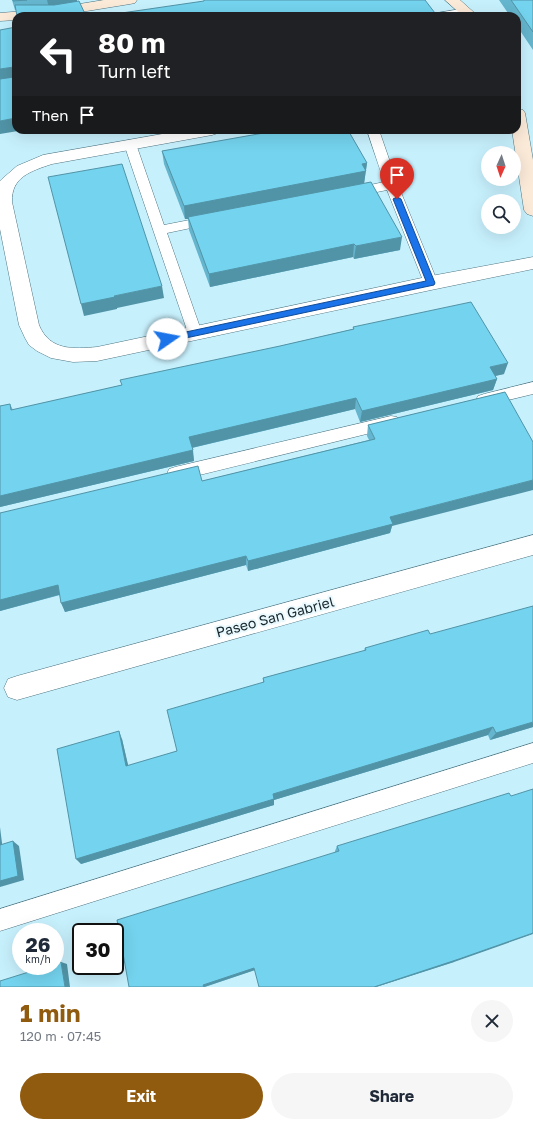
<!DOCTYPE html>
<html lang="en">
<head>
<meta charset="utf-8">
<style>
  body { margin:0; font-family:"Golos Text",sans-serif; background:#f6f6f7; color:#1f2937; height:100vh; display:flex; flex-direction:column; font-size:15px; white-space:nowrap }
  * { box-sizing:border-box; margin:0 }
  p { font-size:13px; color:#747a83 }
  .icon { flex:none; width:22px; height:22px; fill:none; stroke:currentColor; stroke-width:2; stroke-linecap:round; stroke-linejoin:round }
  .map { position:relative; height:987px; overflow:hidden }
  .sheet { display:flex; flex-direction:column; background:#fff; flex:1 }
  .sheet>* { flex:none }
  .banner { position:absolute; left:12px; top:12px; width:509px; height:122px; border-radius:12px; box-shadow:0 4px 16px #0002; background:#202124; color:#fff; overflow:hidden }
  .needle { width:26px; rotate:183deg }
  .controls { position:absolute; left:481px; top:146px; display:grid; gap:8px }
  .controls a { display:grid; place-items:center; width:40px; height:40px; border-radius:50%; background:#fff; box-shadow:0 4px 16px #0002; font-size:20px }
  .speed { position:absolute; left:12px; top:923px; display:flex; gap:8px; font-size:20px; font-weight:700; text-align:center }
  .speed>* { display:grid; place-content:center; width:52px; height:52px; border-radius:50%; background:#fff; box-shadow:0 4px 16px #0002; line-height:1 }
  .speed small { font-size:10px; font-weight:400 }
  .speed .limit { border:2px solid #111; border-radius:6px; background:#fff; color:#111 }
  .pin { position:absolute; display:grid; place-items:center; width:34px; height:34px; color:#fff; margin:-41px -17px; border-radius:50% 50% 50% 0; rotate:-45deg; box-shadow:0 0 4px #0007 }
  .pin .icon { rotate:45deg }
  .me { position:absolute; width:44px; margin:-22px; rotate:78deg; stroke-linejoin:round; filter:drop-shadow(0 0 3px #0008) }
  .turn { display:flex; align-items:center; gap:14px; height:84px; padding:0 20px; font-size:18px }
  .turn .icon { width:52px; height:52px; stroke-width:2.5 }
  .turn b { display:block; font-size:28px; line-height:34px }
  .then { display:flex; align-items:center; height:38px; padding:0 20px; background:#0003; gap:8px; font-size:15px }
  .round { display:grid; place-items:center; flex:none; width:42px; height:42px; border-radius:21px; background:#f6f6f7 }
  .summary { display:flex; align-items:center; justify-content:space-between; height:68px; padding:0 20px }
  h1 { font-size:24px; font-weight:700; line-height:30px; color:#905b0f }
  .button { display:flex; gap:8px; margin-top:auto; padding:8px 20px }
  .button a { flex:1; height:46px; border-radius:24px; background:#905b0f; color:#fff; font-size:16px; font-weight:700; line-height:46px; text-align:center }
  .button a+a { background:#f6f6f7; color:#1f2937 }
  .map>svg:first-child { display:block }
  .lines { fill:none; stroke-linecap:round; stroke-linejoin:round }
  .lane-casing { stroke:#507682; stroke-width:1 }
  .street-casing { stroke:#507682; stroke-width:1 }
  .secondary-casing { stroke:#507682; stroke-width:1 }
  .lane { fill:#fff; fill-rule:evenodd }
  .street { fill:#fff; fill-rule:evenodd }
  .secondary { fill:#fbead8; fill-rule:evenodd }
  .wall { fill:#64b5cd }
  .shaded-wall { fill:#5194a7 }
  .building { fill:#74d3ee; stroke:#5194a7 }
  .route { fill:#1a73e8; stroke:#114b97 }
  .labels { text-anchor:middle; stroke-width:4; stroke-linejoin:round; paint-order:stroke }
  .street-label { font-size:14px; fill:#16262b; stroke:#e9f9fe }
</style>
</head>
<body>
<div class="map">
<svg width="533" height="987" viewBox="0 0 533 987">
  <rect width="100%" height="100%" fill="#c7f0fd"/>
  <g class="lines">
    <!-- lane casing -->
    <g class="lane-casing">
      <path id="lane" d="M467 8 472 11 471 13 456 16H432L437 13Z
        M367 130H379L398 185 438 283 436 287 431 288 426 287 424 283 387 190 352 197 347 196 345 193 347 190 384 182Z
        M130 140 134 141 136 144 164 225 210 216 215 217 217 220 215 223 210 224 167 233 202 333 200 337 195 338 190 337 188 333 124 144 126 141Z
        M533 382V394L484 406 478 404 476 400 478 396 484 394Z
        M391 416 397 417 399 422 397 427 391 428 175 481 169 479 167 474 169 469 175 467Z
        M533 743V763L0 931V909Z"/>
    </g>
    <!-- street casing -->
    <g class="street-casing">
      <path id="street" d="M185 130H220L218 133 212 135 52 164C31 171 11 177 12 202L39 325C50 351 73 349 97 347L431 276 533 257V269L431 290 97 361 73 362 51 358 37 351 29 345 25 338 19 325 0 229V181L2 179 17 166 43 155Z
        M533 535V555L17 700 8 697 4 688 8 679 17 676Z"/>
    </g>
    <!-- secondary casing -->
    <g class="secondary-casing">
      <path id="secondary" d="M104 0H137L135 3 130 4 56 16H16V20L0 21V13L49 9Z
        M445 0H460L478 16H463Z
        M517 108 523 110 525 113 533 160V216L527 214 524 210 512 130H517Z"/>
    </g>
    <!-- lane -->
    <use href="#lane" class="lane"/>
    <!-- street -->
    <use href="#street" class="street"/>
    <!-- secondary -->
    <use href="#secondary" class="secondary"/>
  </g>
  <!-- wall -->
  <path class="wall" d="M12 0H77V2L15 10Z
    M499 0H533V50L517 26V16H510Z
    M276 133 367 163 364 183 400 250 354 259 353 257 210 287 189 230 188 219H185L164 164 162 151Z
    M353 327 504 374 495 376 497 379 493 390 360 422 355 409 192 448 194 461 0 507V406L10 404 13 410 122 385 280 346 353 329Z
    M505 392 392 526 390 533 248 571 246 565 65 612 60 595 0 611V513L202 481 369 440 367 436 368 425Z
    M430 634 533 727 490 740 488 735 274 800V805L81 864 122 739 128 766 177 751 263 682V678L364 651 365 648Z
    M337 846 454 962 376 987H259L255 970 205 987H129L335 852V851Z"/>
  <!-- shaded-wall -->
  <path class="shaded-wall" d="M47 0H77V3L49 8Z
    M14 67 16 79 0 82V69Z
    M16 118V130H24L0 134V121Z
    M367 163 364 184 188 217V219H185L184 206Z
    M402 237 400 250 354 259 356 246Z
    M354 244 353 257 210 287 209 274Z
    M162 286 164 298 117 308V309L84 316 81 304 114 296Z
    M508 363 504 374 486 378 490 367Z
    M497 379 493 390 360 422 362 411Z
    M356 398 355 409 191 448 189 437Z
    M193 450 194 461 0 507V496Z
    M533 480V490L392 526 390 533 248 571V561L390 517Z
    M246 556V565L65 612 61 603Z
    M58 585 62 594 0 611V600Z
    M533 722V727L490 740 496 733Z
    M493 727 488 735 274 800V805L81 864 76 859 273 794Z
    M119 731 122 739 130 773 126 766Z
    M0 827 3 851 0 849Z
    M13 841 19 846 24 880 0 887V881Z
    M533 933V934L454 962 376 987H374Z
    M61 962 67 964 70 987H65Z
    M254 968 255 970 204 987 203 985Z"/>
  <!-- building -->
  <path class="building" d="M13 0H27L13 1Z
    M204 0H425L435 13 444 12 447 16H101L204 1Z
    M511 0H533V32Z
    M79 1 86 16H17L15 5H54Z
    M16 27V118L0 121V79L14 77V67L0 69V30Z
    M293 130H348L367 163 362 164 366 171 184 206 162 151 275 131 276 133Z
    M122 164 162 286 114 296 115 297 81 304 48 177Z
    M371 182 402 237 356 246 354 244 209 274 188 217Z
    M471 302 508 363 490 367 497 379 362 411 356 398 189 437 193 450 0 496V406L10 404 11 410 122 385 120 380 280 346 354 329 353 327Z
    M505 392 533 442V480L390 517 393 524 248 561 246 556 61 603 58 585 0 600V513L198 466 202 481 375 439 368 425Z
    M533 606V722L496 733 493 727 273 794 274 799 76 859 57 749 119 731 126 766 177 751 167 710 264 682 263 678 366 650 365 648 428 630 430 634Z
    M533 789V933L459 959 374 987H259L254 968 203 985 204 987H129L117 920 339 851 337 846 509 793 511 796Z
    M13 841 18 876 0 881V845Z
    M61 962 65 987H0V981L48 966H55V964Z"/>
  <!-- route -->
  <path class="route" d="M397 197 401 199 435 283 434 285 167 342 164 341V337L167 336 426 281 393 199Z"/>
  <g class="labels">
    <!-- street labels -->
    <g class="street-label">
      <text transform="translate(275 617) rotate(-15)" y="5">Paseo San Gabriel</text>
    </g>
  </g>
</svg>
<div class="controls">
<a><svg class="needle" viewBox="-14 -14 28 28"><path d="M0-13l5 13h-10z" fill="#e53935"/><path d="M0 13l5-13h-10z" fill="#747a83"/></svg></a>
<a><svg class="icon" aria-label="search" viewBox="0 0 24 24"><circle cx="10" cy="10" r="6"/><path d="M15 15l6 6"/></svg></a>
</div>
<div class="speed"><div>26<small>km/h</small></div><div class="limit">30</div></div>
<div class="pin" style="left:397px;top:199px;background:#d93025"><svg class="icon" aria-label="arrive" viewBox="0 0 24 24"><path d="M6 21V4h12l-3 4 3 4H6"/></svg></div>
<svg class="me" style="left:167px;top:339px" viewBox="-20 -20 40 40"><circle r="19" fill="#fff"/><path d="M0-13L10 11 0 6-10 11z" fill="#1a73e8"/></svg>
<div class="banner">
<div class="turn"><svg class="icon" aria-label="left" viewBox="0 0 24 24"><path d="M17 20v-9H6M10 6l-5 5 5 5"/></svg><div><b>80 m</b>Turn left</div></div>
<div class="then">Then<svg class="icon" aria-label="arrive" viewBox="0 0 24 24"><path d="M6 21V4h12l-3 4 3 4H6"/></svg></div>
</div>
</div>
<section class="sheet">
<div class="summary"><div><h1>1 min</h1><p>120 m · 07:45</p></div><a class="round"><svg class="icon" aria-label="close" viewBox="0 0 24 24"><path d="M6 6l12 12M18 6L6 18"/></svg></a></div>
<div class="button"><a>Exit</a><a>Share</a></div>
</section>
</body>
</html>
